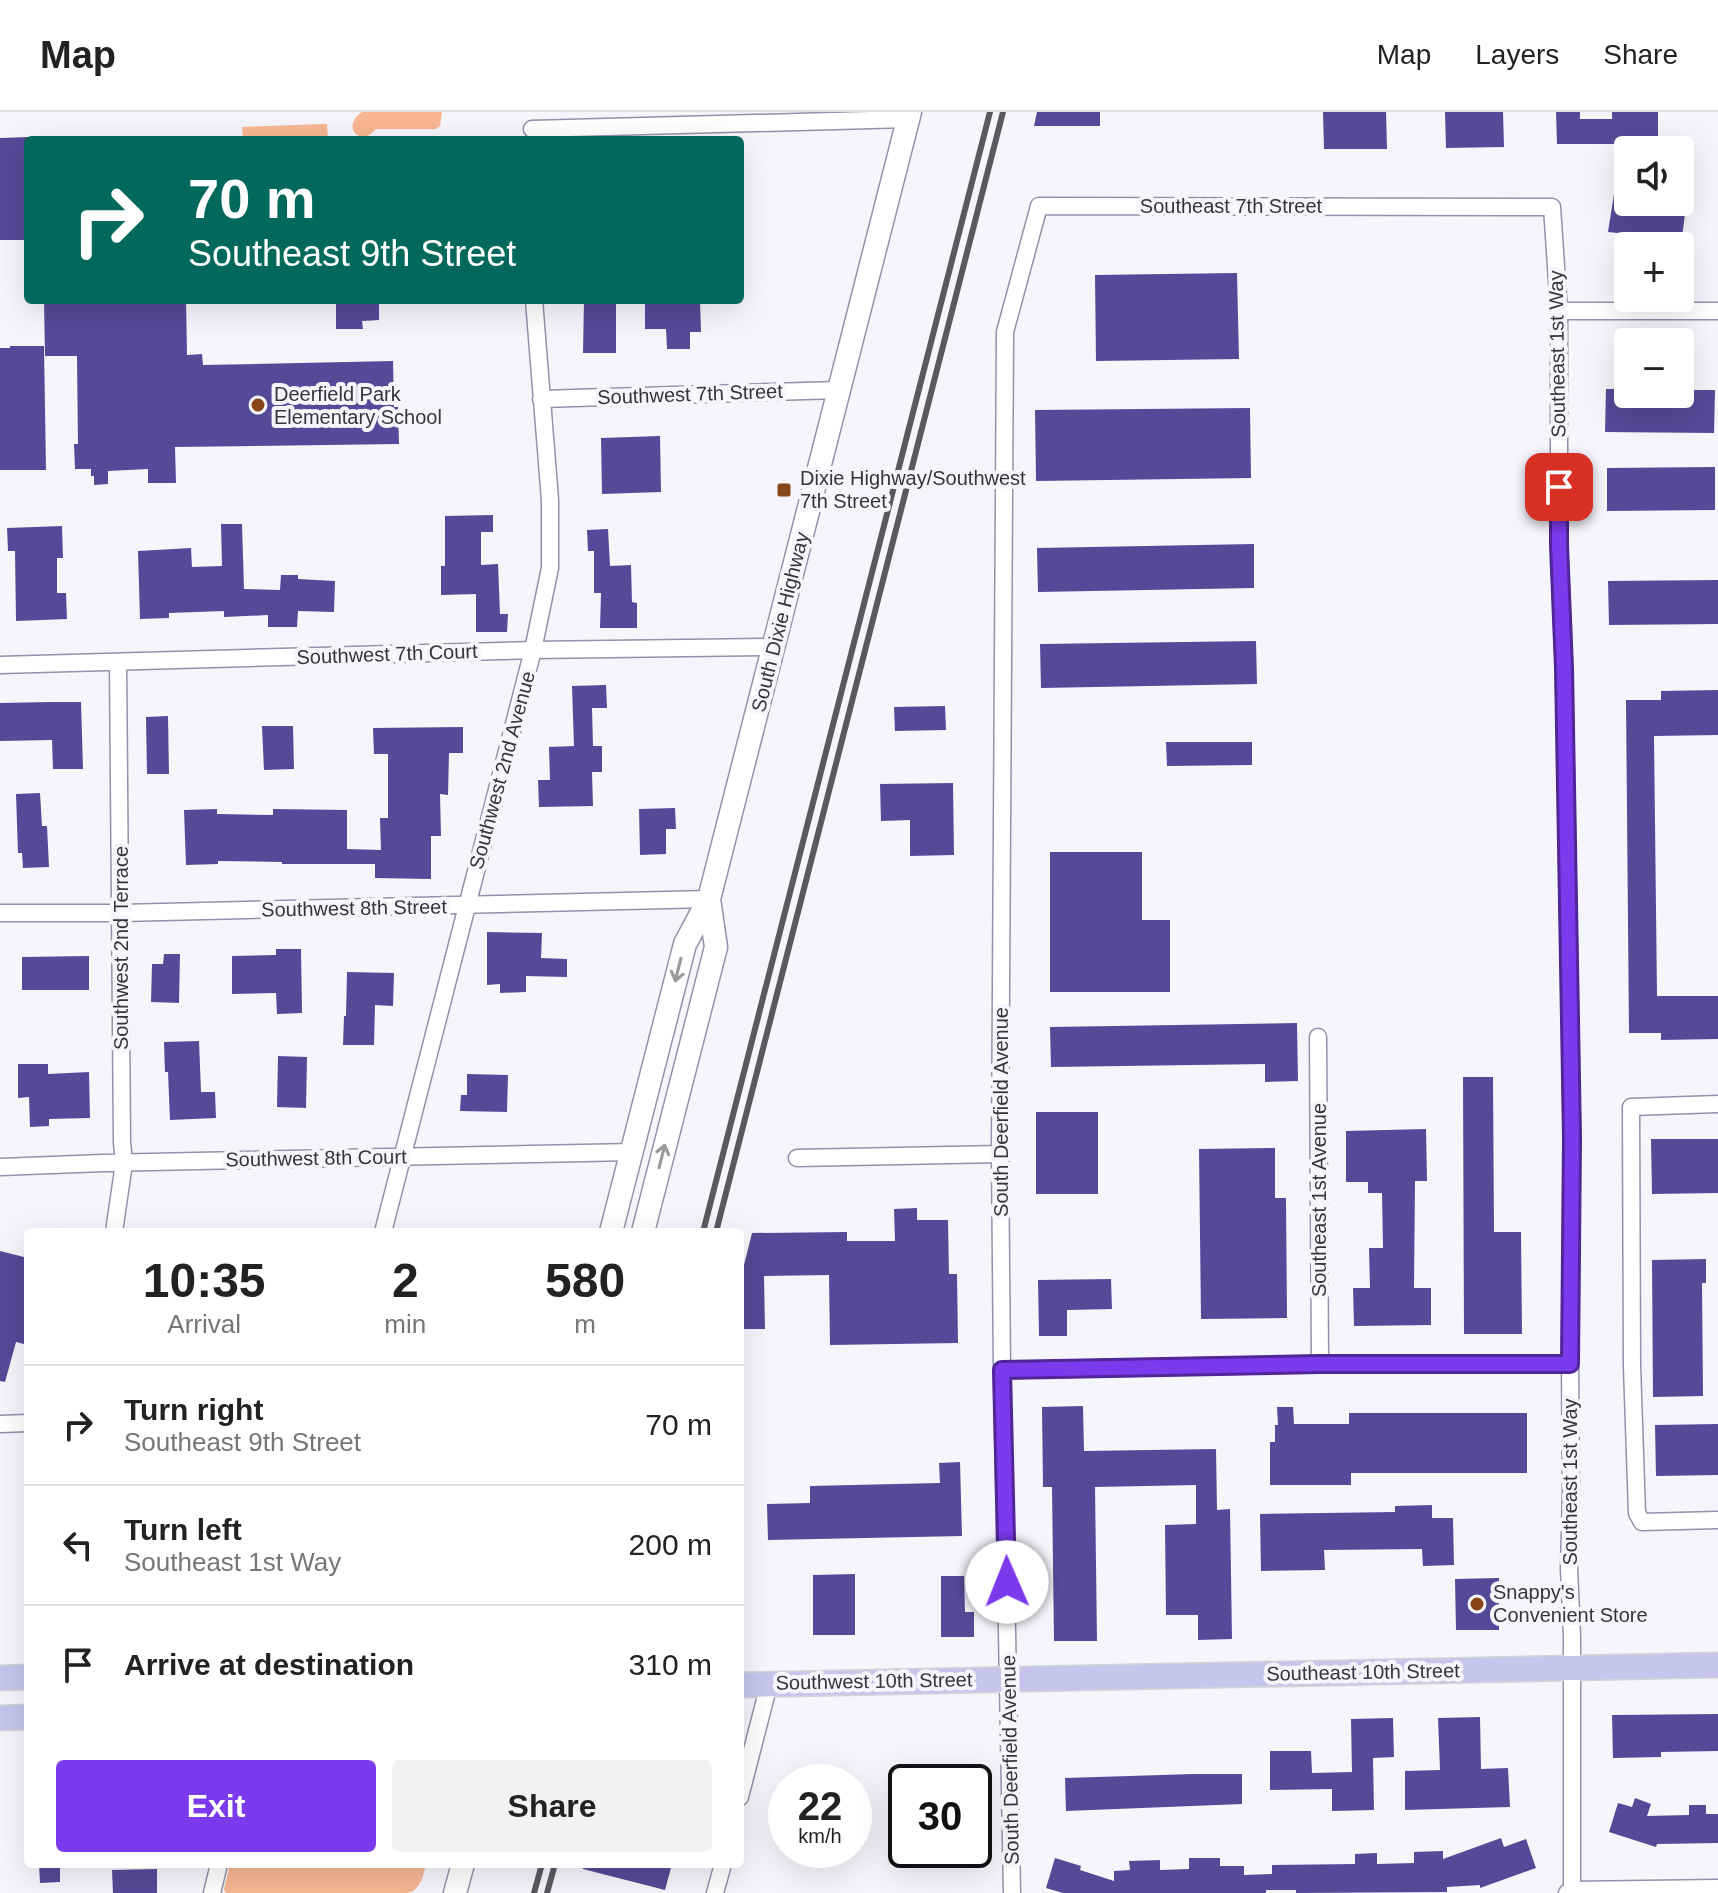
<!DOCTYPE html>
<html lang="en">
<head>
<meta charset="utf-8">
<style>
  body { margin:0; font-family:Arial,sans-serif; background:#f2f2f2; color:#222; height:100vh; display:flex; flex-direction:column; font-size:30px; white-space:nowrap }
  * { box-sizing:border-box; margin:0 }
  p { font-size:26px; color:#767676 }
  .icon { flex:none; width:44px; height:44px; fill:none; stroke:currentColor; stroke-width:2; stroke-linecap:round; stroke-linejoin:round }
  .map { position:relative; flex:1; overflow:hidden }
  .drawer { position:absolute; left:24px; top:1116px; width:720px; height:640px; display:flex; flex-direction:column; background:#fff; border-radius:8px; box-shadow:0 8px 32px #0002 }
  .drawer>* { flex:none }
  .guide { position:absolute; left:24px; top:24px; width:720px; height:168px; border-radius:8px; box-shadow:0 8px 32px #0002; background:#00695c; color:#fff; overflow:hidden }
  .controls { position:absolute; left:1614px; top:24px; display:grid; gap:16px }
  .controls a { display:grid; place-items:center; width:80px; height:80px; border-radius:8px; background:#fff; box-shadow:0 8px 32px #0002; font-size:40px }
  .speed { position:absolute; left:768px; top:1652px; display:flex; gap:16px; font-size:40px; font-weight:700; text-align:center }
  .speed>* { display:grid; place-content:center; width:104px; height:104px; border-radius:50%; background:#fff; box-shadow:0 8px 32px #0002; line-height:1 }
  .speed small { font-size:20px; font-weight:400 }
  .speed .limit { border:4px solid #111; border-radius:12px; background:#fff; color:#111 }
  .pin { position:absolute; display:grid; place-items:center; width:68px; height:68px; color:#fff; margin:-34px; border-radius:16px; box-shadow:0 4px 12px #0006 }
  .me { position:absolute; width:88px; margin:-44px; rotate:359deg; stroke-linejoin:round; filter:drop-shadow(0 0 6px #0008) }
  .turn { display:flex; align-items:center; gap:28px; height:168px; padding:0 32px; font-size:36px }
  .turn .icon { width:104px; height:104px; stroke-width:2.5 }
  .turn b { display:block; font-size:56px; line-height:68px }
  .eta { display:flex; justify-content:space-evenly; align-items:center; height:136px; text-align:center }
  .eta b { font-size:48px; font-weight:600; line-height:56px }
  .action { display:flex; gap:16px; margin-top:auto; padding:16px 32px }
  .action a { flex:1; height:92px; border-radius:8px; background:#7c3aed; color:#fff; font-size:32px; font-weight:600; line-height:92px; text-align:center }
  .action a+a { background:#f2f2f2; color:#222 }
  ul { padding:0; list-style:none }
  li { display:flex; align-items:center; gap:24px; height:120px; padding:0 32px; border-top:2px solid #e0e0e0 }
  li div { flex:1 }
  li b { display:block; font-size:30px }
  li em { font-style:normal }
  header { display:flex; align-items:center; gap:48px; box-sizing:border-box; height:112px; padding:0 40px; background:#fff; border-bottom:2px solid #e0e0e0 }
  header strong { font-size:38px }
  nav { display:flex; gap:44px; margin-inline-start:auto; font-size:28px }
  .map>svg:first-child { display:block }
  .green { fill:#f8b693 }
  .building { fill:#554a97 }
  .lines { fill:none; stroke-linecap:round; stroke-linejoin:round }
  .street-casing { stroke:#9391ab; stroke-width:19 }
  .secondary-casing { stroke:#9391ab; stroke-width:25 }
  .primary-casing { stroke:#d3d3d5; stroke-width:27 }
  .street { stroke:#fff; stroke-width:16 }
  .secondary { stroke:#fff; stroke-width:22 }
  .primary { stroke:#c8c5ed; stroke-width:24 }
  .rail { stroke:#595962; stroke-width:6 }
  .oneway { stroke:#9a9a9f }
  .route-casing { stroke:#51269a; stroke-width:20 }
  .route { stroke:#7c3aed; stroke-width:14 }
  .poi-dot { fill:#89451a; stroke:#f5f5fb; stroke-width:3 }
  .labels { text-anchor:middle; stroke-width:8; stroke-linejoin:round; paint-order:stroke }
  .street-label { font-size:20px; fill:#35353f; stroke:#f5f5fb }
  .poi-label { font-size:20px; fill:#35353f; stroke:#f5f5fb; text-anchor:start }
</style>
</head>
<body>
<header>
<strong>Map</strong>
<nav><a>Map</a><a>Layers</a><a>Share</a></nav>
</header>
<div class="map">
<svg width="1718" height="1781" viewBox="0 0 1718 1781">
  <rect width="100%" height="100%" fill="#f5f5fb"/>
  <!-- green -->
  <path class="green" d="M362 0H442L440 14 436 17H376C361 36 340 15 362 0Z
    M327 12 328 28H243L242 15Z
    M230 1752H426C423 1764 421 1778 407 1781H226L224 1777Z"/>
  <!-- building -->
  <path class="building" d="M1037 0H1100V14H1034Z
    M1323 0H1386L1387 37H1324Z
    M1445 0H1503L1504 35 1446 36Z
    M1556 0H1580V7H1612V0H1658V38H1616V32H1557Z
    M28 25V128H0V26Z
    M1614 82 1628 84V90H1659L1686 94 1681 134H1627L1629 122 1608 120Z
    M1237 161 1239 247 1096 249 1095 163Z
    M44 188H186L187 243 202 242 203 253 393 249 394 295H398L399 332 175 335 176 371H148V357L108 359V372L94 373V364H91V357H75L74 332H78L77 244H45Z
    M336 188H379V208L362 209 363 217H336Z
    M584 188H616V241H583Z
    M645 188H700L701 220H690V237H667L666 217H645Z
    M10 234H44L46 358H0V236H10Z
    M1606 277H1628V282H1680V278H1715L1714 321 1605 320Z
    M1250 296 1251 366 1036 369 1035 298Z
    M660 324 661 380 602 382 601 326Z
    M1715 355V398L1607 399V356Z
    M493 403V420H481V453L498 452 500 502H508L507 520H476V482L441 483V454H445V404Z
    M221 412H242L244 477 280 478 281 463H298V467L335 469 334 500 298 499 297 515H268V503L224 505V499L169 501V506L140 507 138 439 191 436 192 455 222 454Z
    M62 414 63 446H57V481H66L67 507 16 509 15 439H8L7 416Z
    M608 417 610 454 631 453 632 490 637 491V516H600L601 481H594V439H588L587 418Z
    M1254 432V476L1038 480 1037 436Z
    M1718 468V512L1609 513 1608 469Z
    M1256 529 1257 572 1041 576 1040 532Z
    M606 573 607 596H592L593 634H602V660H592L593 694 539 695 538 668H550L549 635 574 634 572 574Z
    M1718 578V623L1654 624 1657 884H1718V927L1661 928V921H1629L1626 588H1661V579Z
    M52 590H81L83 657H53L52 628 0 629V591Z
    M945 594 946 618 895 619 894 595Z
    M168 604 169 662H147L146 605Z
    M262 614H293L294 657 264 658Z
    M463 615V641H449L448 683 440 682 441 724H431V767L375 766V752H282V750L218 749V752L186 753 184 698 217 697V702L273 703V697L347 698V737L381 738 380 706H388V642H374L373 616Z
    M1166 630H1252V653L1167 654Z
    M953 671 954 743 910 744V708L881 709 880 672Z
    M40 681 42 714H47L49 755 23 756 22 741H18L16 682Z
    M675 696 676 717H666V742L640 743 639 697Z
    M1050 740H1142V808H1170V880H1050Z
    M487 820 542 821 541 846 567 847V865L526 864V880L500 881V872L487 873Z
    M276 837H301L302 901 277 902 276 881 232 882V844L276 843Z
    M164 842H180L179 891 151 890 152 852H163Z
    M89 844V878H22V845Z
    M347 860 394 861 393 894 375 893 374 933H343L344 904H346Z
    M1297 911 1298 969 1265 970V952L1051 955 1050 915Z
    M199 929 201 980H215L216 1006 170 1008 168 960H165L164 930Z
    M278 944 307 945 306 996 277 995Z
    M18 952H48V962L89 960 90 1006 49 1007V1014L30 1015 29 985 18 986Z
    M467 962 508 963 507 1000 460 999 461 983H467Z
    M1463 965H1493L1494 1120H1521L1522 1222H1464Z
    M1036 1000H1098V1082H1036Z
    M1426 1017 1427 1069H1415L1414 1176H1431V1213L1354 1214 1353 1176H1370L1369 1136H1383L1382 1081H1368V1070H1346V1019Z
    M1651 1027H1718V1081L1652 1082Z
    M1275 1036V1086H1286L1287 1206 1201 1207 1199 1037Z
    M917 1096V1108H948L949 1162H957L958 1231 830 1233 829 1163 764 1164 765 1217H740V1169L752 1121 847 1120V1129H895L894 1097Z
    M0 1139 28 1146V1233L16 1230 5 1270 0 1269Z
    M1706 1147V1171H1702L1703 1284 1653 1285 1652 1148Z
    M1111 1167 1112 1197 1067 1198V1224H1039L1038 1168Z
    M1083 1294 1084 1339 1216 1337 1217 1398 1230 1397 1232 1527 1198 1528V1503H1166L1165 1413 1196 1412V1373L1095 1375 1097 1529H1054L1052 1375H1043L1042 1295Z
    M1277 1295H1293L1294 1312H1349V1301H1527V1361H1351V1373H1270V1330H1275V1313H1278Z
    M1718 1312V1363L1656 1364 1655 1313Z
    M960 1350 962 1424 768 1428 767 1392 810 1391V1374L940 1371 939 1351Z
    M1432 1393V1406H1453L1454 1453 1423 1454 1422 1437 1324 1438 1325 1458 1261 1459 1260 1402 1395 1400V1394Z
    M855 1462V1523H813V1463Z
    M941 1464H964L965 1500H974V1525H941Z
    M1499 1466V1518H1456L1455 1467Z
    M1718 1602V1639L1661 1640V1645L1613 1646 1612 1603Z
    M1480 1605 1481 1657 1508 1656 1510 1695 1405 1698V1659L1440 1658 1438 1606Z
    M1393 1606 1394 1645 1373 1646 1374 1698 1332 1699V1677L1270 1678V1639H1311L1312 1661 1352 1660 1351 1607Z
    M1193 1662H1242V1692L1066 1699 1065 1666Z
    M1635 1686 1651 1692 1647 1704 1689 1703V1693H1706V1702H1718V1731L1657 1732 1656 1735 1609 1720 1618 1691 1632 1695Z
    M1501 1726 1504 1735 1526 1727 1536 1756 1480 1776V1773L1447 1775V1780L1296 1781V1778H1266V1781H1063L1046 1776 1055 1746 1081 1754 1080 1758 1114 1769V1759L1130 1758 1129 1749 1160 1748V1758L1189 1757V1746H1220V1754H1244V1763L1272 1762V1753L1355 1752V1742L1377 1741V1752L1414 1751V1740L1443 1739V1747Z
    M39 1752H60V1770L40 1771Z
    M584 1752H672L665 1778 583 1757Z
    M157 1757V1781H113L112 1758Z"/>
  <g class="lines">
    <!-- street casing -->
    <g class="street-casing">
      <path id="street" d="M532 17 908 7
        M1559 199H1718
        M541 287 839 278
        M0 553 533 538 773 535
        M0 801H121L709 787
        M1318 925 1320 1252
        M1718 992 1631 995 1632 1254 1637 1401 1642 1410 1718 1408
        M797 1046 1000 1042
        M0 1055 103 1051 632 1040
        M114 1120 124 1051 122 1030 118 550
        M383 1120 533 538 550 456V388L534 188
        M1002 1258 1320 1252H1570
        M0 1312 28 1311
        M740 1685 769 1572
        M212 1781 219 1752
        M715 1781 723 1752
        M1012 1781 1002 1258 1000 1042 1005 220 1039 94 1552 95 1559 199V433L1564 556 1572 1026 1570 1252 1571 1379 1569 1456 1572 1525V1781
        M1567 1781 1572 1778 1718 1776"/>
    </g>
    <!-- secondary casing -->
    <g class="secondary-casing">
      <path id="secondary" d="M611 1120 685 832 709 787 910 0
        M643 1120 716 835 709 787
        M455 1781 463 1752"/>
    </g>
    <!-- primary casing -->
    <g class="primary-casing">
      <path id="primary" d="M0 1566 28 1565
        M740 1573 1718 1553
        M0 1606 28 1605"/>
    </g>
    <!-- street -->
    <use href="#street" class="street"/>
    <!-- secondary -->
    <use href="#secondary" class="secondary"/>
    <!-- primary -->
    <use href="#primary" class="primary"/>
    <!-- rail -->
    <path class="rail" d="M703 1120 990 0
      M716 1120 1003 0
      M534 1781 542 1752
      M547 1781 555 1752"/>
  </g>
  <!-- one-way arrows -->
  <defs><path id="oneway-shaft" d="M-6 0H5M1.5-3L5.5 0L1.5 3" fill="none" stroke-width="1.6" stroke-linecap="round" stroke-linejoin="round" transform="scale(2)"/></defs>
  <g class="oneway">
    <use href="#oneway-shaft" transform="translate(678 858) rotate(104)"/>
    <use href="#oneway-shaft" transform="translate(662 1044) rotate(-76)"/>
  </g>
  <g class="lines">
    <!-- route casing -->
    <g class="route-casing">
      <path id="route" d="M1007 1470 1002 1258 1320 1252H1570L1572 1026 1564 556 1559 433V375"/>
    </g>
    <!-- route -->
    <use href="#route" class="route"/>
  </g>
  <!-- markers -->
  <g class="poi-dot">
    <circle cx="258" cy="293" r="8"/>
    <rect x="776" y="370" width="16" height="16" rx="4"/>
    <circle cx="1477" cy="1492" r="8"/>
  </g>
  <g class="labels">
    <!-- street labels -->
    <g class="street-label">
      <text x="1231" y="101">Southeast 7th Street</text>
      <text transform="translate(1557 242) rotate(-91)" y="7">Southeast 1st Way</text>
      <text transform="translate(690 282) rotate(-2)" y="7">Southwest 7th Street</text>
      <text transform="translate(780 510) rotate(-76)" y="7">South Dixie Highway</text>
      <text transform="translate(387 542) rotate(-2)" y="7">Southwest 7th Court</text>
      <text transform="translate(502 658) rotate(-75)" y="7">Southwest 2nd Avenue</text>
      <text transform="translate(354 796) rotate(-1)" y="7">Southwest 8th Street</text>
      <text transform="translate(121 836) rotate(-90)" y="7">Southwest 2nd Terrace</text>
      <text transform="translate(1001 1000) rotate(-90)" y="7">South Deerfield Avenue</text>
      <text transform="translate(316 1046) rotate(-1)" y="7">Southwest 8th Court</text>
      <text transform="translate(1319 1088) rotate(-90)" y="7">Southeast 1st Avenue</text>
      <text transform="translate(1570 1370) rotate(-90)" y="7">Southeast 1st Way</text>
      <text transform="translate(1363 1560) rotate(-1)" y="7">Southeast 10th Street</text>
      <text transform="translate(874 1569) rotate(-1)" y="7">Southwest 10th Street</text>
      <text transform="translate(1010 1648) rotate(-91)" y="7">South Deerfield Avenue</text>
    </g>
    <!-- poi labels -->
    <g class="poi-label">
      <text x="274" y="289">Deerfield Park<tspan x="274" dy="23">Elementary School</tspan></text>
      <text x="800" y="373">Dixie Highway/Southwest<tspan x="800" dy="23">7th Street</tspan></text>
      <text x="1493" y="1487">Snappy's<tspan x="1493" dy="23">Convenient Store</tspan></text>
    </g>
  </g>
</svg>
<div class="controls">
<a><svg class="icon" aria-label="sound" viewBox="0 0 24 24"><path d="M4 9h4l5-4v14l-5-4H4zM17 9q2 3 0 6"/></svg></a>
<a>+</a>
<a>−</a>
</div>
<div class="speed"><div>22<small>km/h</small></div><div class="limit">30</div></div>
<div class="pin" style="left:1559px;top:375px;background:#d93025"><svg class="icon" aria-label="arrive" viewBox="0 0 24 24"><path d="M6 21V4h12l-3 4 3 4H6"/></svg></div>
<svg class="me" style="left:1007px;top:1470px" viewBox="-20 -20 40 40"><circle r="19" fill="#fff"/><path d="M0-13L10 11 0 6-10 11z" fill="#7c3aed"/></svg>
<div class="guide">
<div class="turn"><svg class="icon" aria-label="right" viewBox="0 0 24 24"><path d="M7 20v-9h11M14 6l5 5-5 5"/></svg><div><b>70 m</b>Southeast 9th Street</div></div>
</div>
<section class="drawer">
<div class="eta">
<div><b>10:35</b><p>Arrival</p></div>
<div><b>2</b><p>min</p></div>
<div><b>580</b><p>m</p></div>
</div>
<ul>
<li><svg class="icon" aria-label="right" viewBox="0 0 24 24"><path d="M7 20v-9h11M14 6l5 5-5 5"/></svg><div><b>Turn right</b><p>Southeast 9th Street</p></div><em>70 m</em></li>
<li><svg class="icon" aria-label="left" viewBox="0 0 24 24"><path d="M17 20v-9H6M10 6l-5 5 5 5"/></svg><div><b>Turn left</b><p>Southeast 1st Way</p></div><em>200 m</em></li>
<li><svg class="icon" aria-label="arrive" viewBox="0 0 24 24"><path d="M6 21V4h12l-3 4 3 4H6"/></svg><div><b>Arrive at destination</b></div><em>310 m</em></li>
</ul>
<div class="action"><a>Exit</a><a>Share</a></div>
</section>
</div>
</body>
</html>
